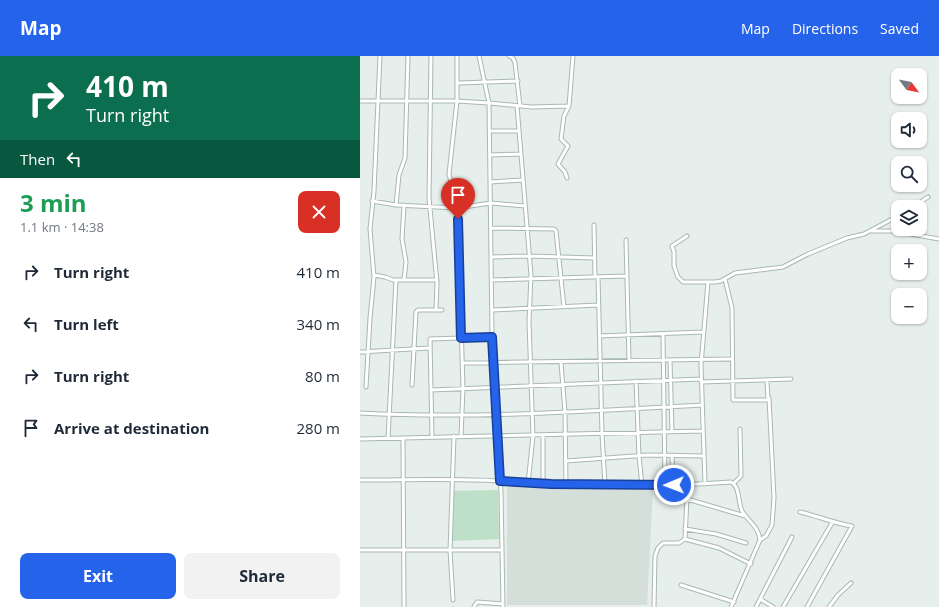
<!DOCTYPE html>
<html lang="en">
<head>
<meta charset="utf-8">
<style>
  body { margin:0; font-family:"Open Sans",sans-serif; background:#f2f2f3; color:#1f2937; height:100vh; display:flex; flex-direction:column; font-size:15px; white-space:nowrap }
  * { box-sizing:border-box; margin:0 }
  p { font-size:13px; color:#747a83 }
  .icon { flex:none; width:22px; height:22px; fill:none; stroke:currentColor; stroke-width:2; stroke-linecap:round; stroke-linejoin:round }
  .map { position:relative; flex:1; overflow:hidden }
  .side { display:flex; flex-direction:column; background:#fff; width:360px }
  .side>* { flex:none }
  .top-card { background:#0b6e4f; color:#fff; overflow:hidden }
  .needle { width:26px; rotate:122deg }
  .controls { position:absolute; left:531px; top:12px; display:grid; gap:8px }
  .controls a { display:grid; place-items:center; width:36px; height:36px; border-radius:8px; background:#fff; box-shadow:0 1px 3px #0004; font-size:20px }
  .pin { position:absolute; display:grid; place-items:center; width:34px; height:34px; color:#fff; margin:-41px -17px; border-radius:50% 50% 50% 0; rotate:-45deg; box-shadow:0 0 4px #0007 }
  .pin .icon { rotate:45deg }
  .me { position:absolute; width:44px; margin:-22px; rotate:269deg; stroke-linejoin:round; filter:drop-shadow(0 0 3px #0008) }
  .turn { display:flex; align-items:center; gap:14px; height:84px; padding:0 20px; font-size:18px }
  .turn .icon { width:52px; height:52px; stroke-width:2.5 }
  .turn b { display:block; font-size:28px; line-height:34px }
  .then { display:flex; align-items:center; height:38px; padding:0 20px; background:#0003; gap:8px; font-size:15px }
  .round { display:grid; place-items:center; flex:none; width:42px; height:42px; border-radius:8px; background:#f2f2f3 }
  .summary { display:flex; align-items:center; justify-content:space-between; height:68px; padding:0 20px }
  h1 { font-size:24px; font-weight:700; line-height:30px; color:#1e9e55 }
  .button { display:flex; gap:8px; margin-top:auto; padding:8px 20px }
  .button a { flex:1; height:46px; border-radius:8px; background:#2563eb; color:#fff; font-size:16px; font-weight:700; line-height:46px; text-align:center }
  .button a+a { background:#f2f2f3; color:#1f2937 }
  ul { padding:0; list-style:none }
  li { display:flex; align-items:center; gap:12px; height:52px; padding:0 20px }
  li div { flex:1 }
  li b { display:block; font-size:15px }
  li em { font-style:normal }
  header { display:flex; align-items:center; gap:24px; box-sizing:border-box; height:56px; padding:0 20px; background:#2563eb; color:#fff }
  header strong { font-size:19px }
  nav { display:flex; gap:22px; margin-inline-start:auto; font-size:14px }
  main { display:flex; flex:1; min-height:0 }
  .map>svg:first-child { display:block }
  .built { fill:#d4dfda }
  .green { fill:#bfe0c8 }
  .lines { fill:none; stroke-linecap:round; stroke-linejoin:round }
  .minor-casing { stroke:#a8b8b2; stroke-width:5 }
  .minor { stroke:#fff; stroke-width:3 }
  .route-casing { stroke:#184099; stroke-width:10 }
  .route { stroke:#2563eb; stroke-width:7 }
</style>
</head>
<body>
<header>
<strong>Map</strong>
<nav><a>Map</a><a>Directions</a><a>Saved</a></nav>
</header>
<main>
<section class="side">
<div class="top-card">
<div class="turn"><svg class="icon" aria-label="right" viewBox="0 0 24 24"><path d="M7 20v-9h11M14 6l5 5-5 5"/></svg><div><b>410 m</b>Turn right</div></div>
<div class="then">Then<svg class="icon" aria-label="left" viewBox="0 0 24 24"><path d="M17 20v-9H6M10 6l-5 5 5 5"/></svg></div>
</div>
<div class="summary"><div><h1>3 min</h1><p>1.1 km · 14:38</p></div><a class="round" style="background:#d93025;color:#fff"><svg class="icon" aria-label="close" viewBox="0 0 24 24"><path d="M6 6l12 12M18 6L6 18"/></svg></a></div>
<ul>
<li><svg class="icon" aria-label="right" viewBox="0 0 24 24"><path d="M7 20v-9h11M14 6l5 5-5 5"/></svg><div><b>Turn right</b></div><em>410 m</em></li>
<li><svg class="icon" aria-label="left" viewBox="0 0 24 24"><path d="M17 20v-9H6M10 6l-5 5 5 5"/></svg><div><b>Turn left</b></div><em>340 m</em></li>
<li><svg class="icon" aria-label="right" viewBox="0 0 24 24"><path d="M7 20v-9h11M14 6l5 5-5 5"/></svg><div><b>Turn right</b></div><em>80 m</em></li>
<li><svg class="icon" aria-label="arrive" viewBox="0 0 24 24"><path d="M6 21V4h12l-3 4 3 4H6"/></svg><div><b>Arrive at destination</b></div><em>280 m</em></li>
</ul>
<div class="button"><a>Exit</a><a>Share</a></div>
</section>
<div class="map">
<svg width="579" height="551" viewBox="0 0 579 551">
  <rect width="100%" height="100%" fill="#e6efeb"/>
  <!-- built -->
  <path class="built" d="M147 431 293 434 287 549H147Z"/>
  <!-- green -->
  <path class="green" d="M138 434 139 483 91 485V435Z"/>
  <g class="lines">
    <!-- minor casing -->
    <g class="minor-casing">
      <path id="minor" d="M71 0 69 142 77 227 76 254
        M97 0V45L89 118 97 152 99 199 103 333 101 380
        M119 0 129 47 172 51 209 50
        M149 0 153 2 155 7 160 50
        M98 27 158 25
        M0 45H97L129 47 132 278 141 436 143 551
        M157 50 171 219 169 266 173 380 168 428
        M129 75H159
        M130 99 161 98
        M207 122 205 116 198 108 208 90 201 83 204 60 209 50 213 0
        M130 126 162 124
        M12 145 36 149 97 152 131 147 165 150
        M36 149 39 119 45 102 48 0
        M44 149 42 183 46 206 44 224
        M553 151 568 141
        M234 169 235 221
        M131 172 194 173 196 175 204 251
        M512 175H534L579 183
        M327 180 312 190 314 196V210L318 221 323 226H355L361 225 375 217 423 211 448 198 487 182 504 178 538 160
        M266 184 269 304
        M132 201 169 200 234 202
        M14 219 25 221 33 224H77
        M238 221 242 378 245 429
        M365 223 372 252 373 344H408L407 325
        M132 224 266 220
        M132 254 238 249
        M303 279 305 429
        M239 280 343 276
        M0 296 69 292
        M310 304 312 376
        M102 307 371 303
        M201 307 205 356 206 429
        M276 325 279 400 282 430
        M341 326 431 323
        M52 329 56 256 58 254H82
        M6 331 10 262 14 221 10 173 14 135 20 0
        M71 334 341 323
        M0 357C114 363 229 355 342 349
        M183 379V428
        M72 381 70 283 133 281
        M28 382 36 224
        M43 382 44 551
        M0 383 343 375
        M312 399 313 429
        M206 405 287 399 344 400
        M0 424C47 424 94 422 140 425 217 430 294 432 371 426 380 430 378 447 382 455 388 465 399 471 400 484L371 551
        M374 427 381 420 380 373
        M345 428 341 309 348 226
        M323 429 324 438 327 442 325 483
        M327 443 385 460
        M440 456C458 460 473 467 492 470L447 551
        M325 473 356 478 386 487
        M325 483 359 492 391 508
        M400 484 406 480 412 469 414 442 409 342
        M0 494H142
        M321 529 374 546
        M400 543 413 551
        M93 544 90 494 94 380
        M114 551 117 546 143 548
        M294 551 295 500 298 492 303 487H319L325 483
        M396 551 432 481
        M423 551 472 467
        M469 551 478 539 491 527"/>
    </g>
    <!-- minor -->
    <use href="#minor" class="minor"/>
  </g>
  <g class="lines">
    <!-- route casing -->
    <g class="route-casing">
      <path id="route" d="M98 163 101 282 132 281 140 425 191 428 314 429"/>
    </g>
    <!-- route -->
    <use href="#route" class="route"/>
  </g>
</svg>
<div class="controls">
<a><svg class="needle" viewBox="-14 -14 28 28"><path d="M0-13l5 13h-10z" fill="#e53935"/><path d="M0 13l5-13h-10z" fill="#747a83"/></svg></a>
<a><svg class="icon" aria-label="sound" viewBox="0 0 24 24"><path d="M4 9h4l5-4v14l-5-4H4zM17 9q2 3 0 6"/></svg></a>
<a><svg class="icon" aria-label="search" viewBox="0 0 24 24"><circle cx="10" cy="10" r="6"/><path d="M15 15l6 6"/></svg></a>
<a><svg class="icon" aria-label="layers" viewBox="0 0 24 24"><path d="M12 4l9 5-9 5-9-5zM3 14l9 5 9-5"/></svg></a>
<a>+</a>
<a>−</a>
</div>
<div class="pin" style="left:98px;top:163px;background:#d93025"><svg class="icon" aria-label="arrive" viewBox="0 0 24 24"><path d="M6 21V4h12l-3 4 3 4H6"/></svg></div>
<svg class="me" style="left:314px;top:429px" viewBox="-20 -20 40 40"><circle r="17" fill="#2563eb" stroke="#fff" stroke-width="3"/><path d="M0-11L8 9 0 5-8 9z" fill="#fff"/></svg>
</div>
</main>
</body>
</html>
